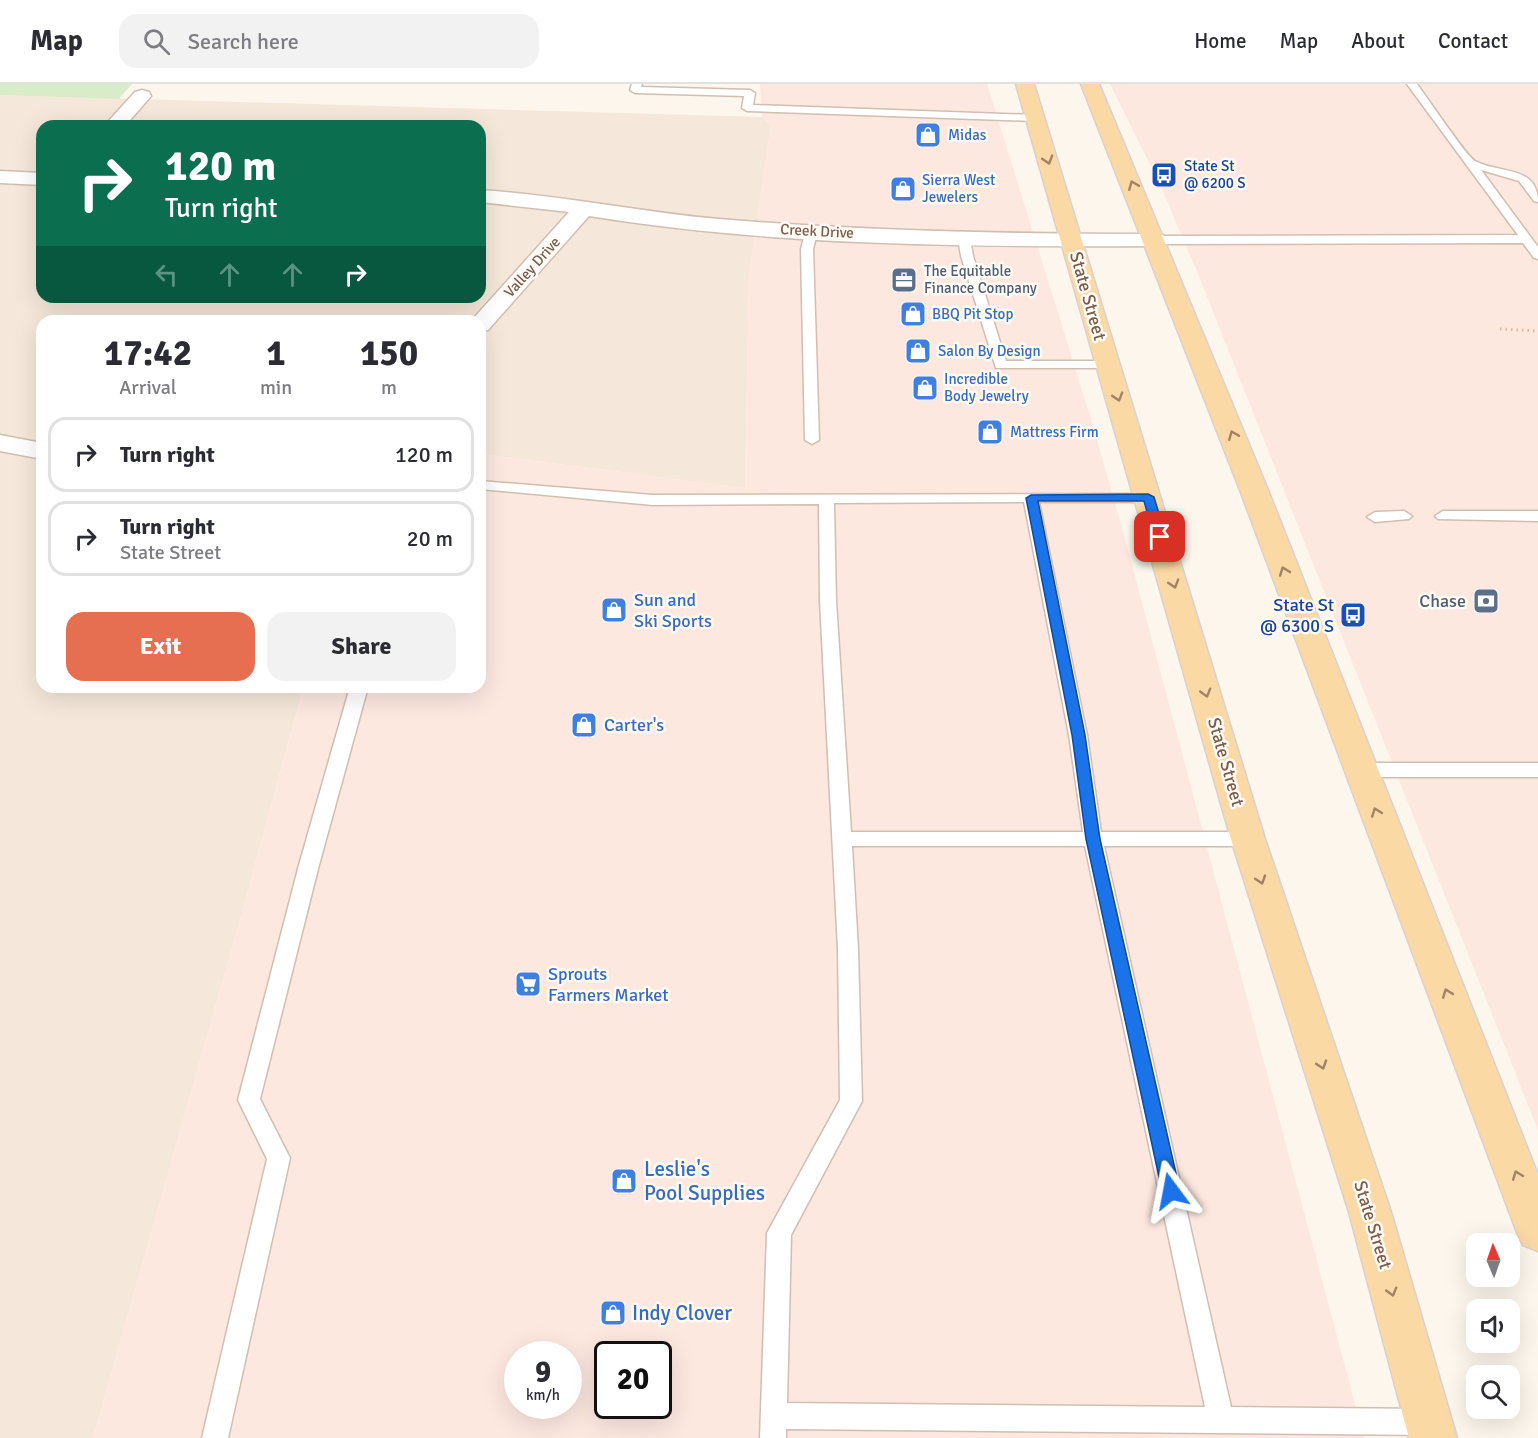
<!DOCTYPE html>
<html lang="en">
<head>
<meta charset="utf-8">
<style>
  body { margin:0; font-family:Signika,sans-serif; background:#f2f2f3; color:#2b2b33; height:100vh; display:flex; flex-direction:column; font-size:22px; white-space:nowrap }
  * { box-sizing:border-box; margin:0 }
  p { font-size:20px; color:#7c7c81 }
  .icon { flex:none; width:33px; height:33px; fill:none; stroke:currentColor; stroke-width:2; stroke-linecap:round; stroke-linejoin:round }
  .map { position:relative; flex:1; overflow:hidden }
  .panel { position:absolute; left:36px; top:231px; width:450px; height:378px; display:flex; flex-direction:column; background:#fff; border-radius:18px; box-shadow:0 6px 24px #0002 }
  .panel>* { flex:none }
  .guide { position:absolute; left:36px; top:36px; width:450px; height:183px; border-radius:18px; box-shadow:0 6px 24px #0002; background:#0b6e4f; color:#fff; overflow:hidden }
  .needle { width:39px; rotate:358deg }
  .controls { position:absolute; left:1466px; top:1149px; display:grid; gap:12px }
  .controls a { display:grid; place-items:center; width:54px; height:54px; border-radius:12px; background:#fff; box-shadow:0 6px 24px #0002; font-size:30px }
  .speed { position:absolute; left:504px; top:1257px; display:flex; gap:12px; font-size:30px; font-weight:700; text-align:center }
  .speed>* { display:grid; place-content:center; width:78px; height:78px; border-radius:50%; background:#fff; box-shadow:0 6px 24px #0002; line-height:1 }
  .speed small { font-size:15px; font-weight:400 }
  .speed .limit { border:3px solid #111; border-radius:9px; background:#fff; color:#111 }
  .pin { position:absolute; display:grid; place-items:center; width:51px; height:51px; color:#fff; margin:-26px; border-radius:12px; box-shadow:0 3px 9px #0006 }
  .me { position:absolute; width:66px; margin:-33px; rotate:347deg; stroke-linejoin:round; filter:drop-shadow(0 0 4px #0008) }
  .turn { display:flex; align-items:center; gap:21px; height:126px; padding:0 30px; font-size:27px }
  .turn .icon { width:78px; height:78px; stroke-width:2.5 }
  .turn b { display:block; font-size:42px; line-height:51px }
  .lanes { display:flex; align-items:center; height:57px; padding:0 30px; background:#0003; justify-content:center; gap:30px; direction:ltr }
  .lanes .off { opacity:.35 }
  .eta { display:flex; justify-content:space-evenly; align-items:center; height:102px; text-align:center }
  .eta b { font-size:36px; font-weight:800; line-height:42px }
  .primary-button { display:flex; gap:12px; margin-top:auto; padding:12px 30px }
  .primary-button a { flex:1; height:69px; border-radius:18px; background:#e76f51; color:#fff; font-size:24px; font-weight:800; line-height:69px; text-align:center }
  .primary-button a+a { background:#f2f2f3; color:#2b2b33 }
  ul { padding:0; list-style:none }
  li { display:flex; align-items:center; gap:18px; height:75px; margin:0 12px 9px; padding:0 18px; border:3px solid #e1e1e2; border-radius:18px }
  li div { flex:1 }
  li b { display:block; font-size:22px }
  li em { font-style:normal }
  header { display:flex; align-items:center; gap:36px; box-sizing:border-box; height:84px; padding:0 30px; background:#fff; border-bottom:2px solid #e1e1e2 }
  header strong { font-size:28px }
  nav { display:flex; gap:33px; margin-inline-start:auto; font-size:21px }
  .search { width:420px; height:54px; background:#f2f2f3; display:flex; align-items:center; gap:15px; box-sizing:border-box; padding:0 21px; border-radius:18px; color:#7c7c81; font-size:22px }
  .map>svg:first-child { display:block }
  .residential { fill:#f5e8da; fill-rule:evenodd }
  .commercial { fill:#fde8e0; fill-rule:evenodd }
  .green { fill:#d8ecc9 }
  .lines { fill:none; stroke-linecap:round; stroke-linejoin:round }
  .service-casing { stroke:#d1beb0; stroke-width:3 }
  .minor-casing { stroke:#d1beb0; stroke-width:3 }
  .primary-casing { stroke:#dad1cd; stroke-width:3 }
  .path { stroke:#d9b8a5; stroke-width:3; stroke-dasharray:1.5 4; stroke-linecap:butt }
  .service { fill:#fff; fill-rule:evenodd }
  .minor { fill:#fff; fill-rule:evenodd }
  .primary { fill:#fbd9a5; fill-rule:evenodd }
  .oneway { stroke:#a18267 }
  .route { fill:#1a73e8; stroke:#114b97; stroke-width:1.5 }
  .labels { text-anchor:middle; stroke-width:5; stroke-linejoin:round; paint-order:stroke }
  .far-shop-label { font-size:15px; fill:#366cbe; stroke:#fffaf3; text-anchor:start }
  .far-transit-label { font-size:15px; fill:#164399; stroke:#fffaf3; text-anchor:start }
  .far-street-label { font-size:15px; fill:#7a5c4d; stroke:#fffaf3 }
  .far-service-label { font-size:15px; fill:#4e5e75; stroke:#fffaf3; text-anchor:start }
  .street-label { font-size:18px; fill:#7a5c4d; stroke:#fffaf3 }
  .shop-label { font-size:18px; fill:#366cbe; stroke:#fffaf3; text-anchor:start }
  .service-label { font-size:18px; fill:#4e5e75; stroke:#fffaf3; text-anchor:end }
  .transit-label { font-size:18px; fill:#164399; stroke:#fffaf3; text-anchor:end }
  .near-shop-label { font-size:21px; fill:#366cbe; stroke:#fffaf3; text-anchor:start }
</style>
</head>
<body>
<header>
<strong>Map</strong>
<div class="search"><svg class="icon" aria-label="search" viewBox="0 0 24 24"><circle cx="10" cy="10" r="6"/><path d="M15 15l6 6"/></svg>Search here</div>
<nav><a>Home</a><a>Map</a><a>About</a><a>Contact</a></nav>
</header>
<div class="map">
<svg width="1538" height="1354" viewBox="0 0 1538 1354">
  <rect width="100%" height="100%" fill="#fdf6ec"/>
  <!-- residential -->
  <path class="residential" d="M0 11 762 33 771 42 749 190 745 404 480 370V237H42V603H274L302 608 242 829 93 1354H0ZM42 42H480V213H42Z"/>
  <!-- commercial -->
  <path class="commercial" d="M760 0H987L1091 335 1123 447 1364 1354H93L242 829 302 609 274 603H480V370L745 404 749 190 771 42 762 33ZM518 1270H568V1322H518ZM608 1270H658V1322H608Z
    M1110 0H1538V1046L1198 190 1161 103Z"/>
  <!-- green -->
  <path class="green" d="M0 0H132L119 15 0 11Z"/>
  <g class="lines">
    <!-- service casing -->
    <g class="service-casing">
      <path id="service" d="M632 0H642L641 3 750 6 755 9 753 21 1035 31 1040 34 1035 37 747 27 742 24 744 12 635 9 630 6Z
        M1407 0H1417C1427 13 1466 72 1475 77 1499 90 1538 81 1538 118L1534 117 1519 97 1481 86 1538 163V175L1534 174 1523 159 1155 160 1149 156 1155 152 1518 151Z
        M812 142 818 146 813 165 819 356 812 360 805 356 801 165 806 146Z
        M964 150 970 154 973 172 1006 277H1108L1115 281 1113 284H996L961 172 958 154Z
        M480 397 653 411 1153 410 1155 413 1148 418H1039L1087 651 1101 748H1248L1255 750 1257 755 1255 760 1248 762H1104L1231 1323 1429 1325 1438 1329 1442 1338 1438 1347 1429 1351 786 1345V1354H760L767 1149 840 1016 838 865 820 517 819 420 653 421 480 405ZM1024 418 1069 651 1083 748H851L836 517 834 419ZM852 762H1085L1205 1323 787 1319 791 1151 862 1017 858 865Z
        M1404 427 1412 432 1409 435 1375 438 1367 433 1375 428Z
        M1443 427H1538V437L1438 435 1435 432Z
        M350 603H368L319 781 260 1015 290 1074 228 1354H202L267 1075 238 1016 299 781Z
        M1360 679H1538V693H1360L1354 691 1351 686 1354 681Z"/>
    </g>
    <!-- minor casing -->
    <g class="minor-casing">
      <path id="minor" d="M142 6 149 8 151 12 125 42H104L135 8Z
        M0 87 42 89V101L0 99Z
        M480 106C560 111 639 128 719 135 864 147 1010 150 1155 150L1163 151 1166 156 1163 161 1155 162C967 163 775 162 589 132L488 246 480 248V237L472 236 569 128 480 118Z
        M0 351 42 359V375L0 367Z"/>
    </g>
    <!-- primary casing -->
    <g class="primary-casing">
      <path id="primary" d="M1016 0H1034L1265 755 1391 1128 1457 1354H1409L1349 1128 1231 755Z
        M1081 0H1099L1268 406 1538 1091V1167L1523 1161 1516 1146 1240 406Z"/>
    </g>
    <!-- path -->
    <path class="path" d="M1500 245 1538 247"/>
    <!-- service -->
    <use href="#service" class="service"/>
    <!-- minor -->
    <use href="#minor" class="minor"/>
    <!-- primary -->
    <use href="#primary" class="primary"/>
  </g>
  <!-- one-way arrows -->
  <defs><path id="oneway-chevron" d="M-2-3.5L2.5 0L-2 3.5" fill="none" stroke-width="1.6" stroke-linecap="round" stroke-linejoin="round" transform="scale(1.5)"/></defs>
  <g class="oneway">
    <use href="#oneway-chevron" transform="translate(1048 76) rotate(73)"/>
    <use href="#oneway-chevron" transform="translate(1133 101) rotate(-112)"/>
    <use href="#oneway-chevron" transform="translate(1118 313) rotate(73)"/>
    <use href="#oneway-chevron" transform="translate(1233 351) rotate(-112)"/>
    <use href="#oneway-chevron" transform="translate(1284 487) rotate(-110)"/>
    <use href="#oneway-chevron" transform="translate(1174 500) rotate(73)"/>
    <use href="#oneway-chevron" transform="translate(1206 609) rotate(74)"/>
    <use href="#oneway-chevron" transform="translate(1376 728) rotate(-111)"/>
    <use href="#oneway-chevron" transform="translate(1261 796) rotate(72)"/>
    <use href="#oneway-chevron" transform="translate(1447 909) rotate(-111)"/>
    <use href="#oneway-chevron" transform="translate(1322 981) rotate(72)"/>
    <use href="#oneway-chevron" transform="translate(1517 1091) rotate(-111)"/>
    <use href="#oneway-chevron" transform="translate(1392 1208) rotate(74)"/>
  </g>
  <!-- route -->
  <path class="route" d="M1148 410 1154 413 1166 453 1164 456H1156L1154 453 1144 417H1038L1085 651 1100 755 1180 1107 1177 1113 1171 1115 1165 1113 1162 1107 1086 755 1072 651 1026 414 1031 411Z"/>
  <!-- icons -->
  <defs>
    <g id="shop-square" transform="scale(1.35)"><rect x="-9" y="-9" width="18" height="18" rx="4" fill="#3f7fe0" stroke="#fffaf3"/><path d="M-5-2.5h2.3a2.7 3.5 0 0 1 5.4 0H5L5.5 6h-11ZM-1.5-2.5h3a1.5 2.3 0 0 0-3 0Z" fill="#fff"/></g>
    <g id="bus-square" transform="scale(1.35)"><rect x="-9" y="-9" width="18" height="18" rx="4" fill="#1a4fb4" stroke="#fffaf3"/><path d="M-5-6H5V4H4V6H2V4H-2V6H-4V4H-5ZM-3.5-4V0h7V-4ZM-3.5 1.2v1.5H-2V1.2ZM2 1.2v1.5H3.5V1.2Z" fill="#fff"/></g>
    <g id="office-square" transform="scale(1.35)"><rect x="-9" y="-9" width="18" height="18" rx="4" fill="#5c6f8a" stroke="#fffaf3"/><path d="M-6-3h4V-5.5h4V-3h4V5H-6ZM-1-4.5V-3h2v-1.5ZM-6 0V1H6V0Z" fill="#fff"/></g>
    <g id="bank-square" transform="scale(1.35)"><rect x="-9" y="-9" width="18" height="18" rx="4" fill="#5c6f8a" stroke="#fffaf3"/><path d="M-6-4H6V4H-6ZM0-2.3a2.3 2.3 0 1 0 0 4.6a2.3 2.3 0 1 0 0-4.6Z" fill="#fff"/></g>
    <g id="supermarket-square" transform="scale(1.35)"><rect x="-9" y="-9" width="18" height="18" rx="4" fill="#3f7fe0" stroke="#fffaf3"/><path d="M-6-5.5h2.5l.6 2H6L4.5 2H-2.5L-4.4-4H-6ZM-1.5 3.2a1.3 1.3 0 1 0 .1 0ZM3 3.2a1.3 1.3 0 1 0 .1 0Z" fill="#fff"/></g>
  </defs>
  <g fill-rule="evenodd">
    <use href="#shop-square" x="928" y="51"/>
    <use href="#bus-square" x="1164" y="91"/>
    <use href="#shop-square" x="903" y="105"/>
    <use href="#office-square" x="904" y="196"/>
    <use href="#shop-square" x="913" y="230"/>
    <use href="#shop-square" x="918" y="267"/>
    <use href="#shop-square" x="925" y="304"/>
    <use href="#shop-square" x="990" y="348"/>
    <use href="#bank-square" x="1486" y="517"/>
    <use href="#shop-square" x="614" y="526"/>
    <use href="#bus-square" x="1353" y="531"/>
    <use href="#shop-square" x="584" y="641"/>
    <use href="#supermarket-square" x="528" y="900"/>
    <use href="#shop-square" x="624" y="1097"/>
    <use href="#shop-square" x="613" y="1229"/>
  </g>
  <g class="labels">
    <!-- far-shop labels -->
    <g class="far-shop-label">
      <text x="948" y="56">Midas</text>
      <text x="922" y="101">Sierra West<tspan x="922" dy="17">Jewelers</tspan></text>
      <text x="932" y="235">BBQ Pit Stop</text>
      <text x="938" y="272">Salon By Design</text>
      <text x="944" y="300">Incredible<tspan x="944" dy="17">Body Jewelry</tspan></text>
      <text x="1010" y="353">Mattress Firm</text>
    </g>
    <!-- far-transit labels -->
    <g class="far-transit-label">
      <text x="1184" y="87">State St<tspan x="1184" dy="17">@ 6200 S</tspan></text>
    </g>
    <!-- far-street labels -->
    <g class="far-street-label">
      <text transform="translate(817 147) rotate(3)" y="5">Creek Drive</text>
      <text transform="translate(532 183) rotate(-48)" y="5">Valley Drive</text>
    </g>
    <!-- far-service labels -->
    <g class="far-service-label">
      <text x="924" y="192">The Equitable<tspan x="924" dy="17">Finance Company</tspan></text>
    </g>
    <!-- street labels -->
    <g class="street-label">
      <text transform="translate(1088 212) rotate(74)" y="6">State Street</text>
      <text transform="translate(1226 678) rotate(74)" y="6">State Street</text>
      <text transform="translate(1373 1141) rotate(73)" y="6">State Street</text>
    </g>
    <!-- shop labels -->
    <g class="shop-label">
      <text x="634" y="522">Sun and<tspan x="634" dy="21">Ski Sports</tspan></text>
      <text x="604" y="647">Carter's</text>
      <text x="548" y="896">Sprouts<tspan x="548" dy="21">Farmers Market</tspan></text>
    </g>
    <!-- service labels -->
    <g class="service-label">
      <text x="1466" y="523">Chase</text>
    </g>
    <!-- transit labels -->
    <g class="transit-label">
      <text x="1334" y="527">State St<tspan x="1334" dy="21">@ 6300 S</tspan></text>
    </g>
    <!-- near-shop labels -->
    <g class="near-shop-label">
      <text x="644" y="1092">Leslie's<tspan x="644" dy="24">Pool Supplies</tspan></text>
      <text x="632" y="1236">Indy Clover</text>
    </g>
  </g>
</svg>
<div class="controls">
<a><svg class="needle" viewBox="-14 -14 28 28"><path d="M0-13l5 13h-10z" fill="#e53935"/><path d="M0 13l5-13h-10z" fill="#7c7c81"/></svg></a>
<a><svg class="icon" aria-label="sound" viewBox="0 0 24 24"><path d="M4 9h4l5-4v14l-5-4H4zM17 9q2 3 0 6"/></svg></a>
<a><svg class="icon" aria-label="search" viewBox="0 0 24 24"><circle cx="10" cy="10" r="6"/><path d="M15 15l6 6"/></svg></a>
</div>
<div class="speed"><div>9<small>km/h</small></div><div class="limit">20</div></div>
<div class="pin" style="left:1160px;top:453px;background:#d93025"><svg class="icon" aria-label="arrive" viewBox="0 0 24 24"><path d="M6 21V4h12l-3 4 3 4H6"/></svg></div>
<svg class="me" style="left:1171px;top:1107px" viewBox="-20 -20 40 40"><path d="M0-17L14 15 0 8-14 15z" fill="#1a73e8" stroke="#fff" stroke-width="4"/></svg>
<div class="guide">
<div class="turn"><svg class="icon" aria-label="right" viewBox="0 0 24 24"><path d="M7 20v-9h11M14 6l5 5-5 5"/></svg><div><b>120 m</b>Turn right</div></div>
<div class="lanes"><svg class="icon off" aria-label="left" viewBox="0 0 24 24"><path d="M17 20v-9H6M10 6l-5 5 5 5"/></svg><svg class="icon off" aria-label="ahead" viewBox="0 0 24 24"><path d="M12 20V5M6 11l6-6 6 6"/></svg><svg class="icon off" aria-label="ahead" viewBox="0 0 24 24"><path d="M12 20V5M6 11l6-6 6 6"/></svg><svg class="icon" aria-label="right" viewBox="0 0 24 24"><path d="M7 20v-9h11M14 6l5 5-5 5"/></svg></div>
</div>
<section class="panel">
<div class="eta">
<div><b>17:42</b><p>Arrival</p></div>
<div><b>1</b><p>min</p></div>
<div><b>150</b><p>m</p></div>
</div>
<ul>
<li><svg class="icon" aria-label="right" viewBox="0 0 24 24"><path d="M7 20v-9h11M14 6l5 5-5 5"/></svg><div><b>Turn right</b></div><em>120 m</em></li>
<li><svg class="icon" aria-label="right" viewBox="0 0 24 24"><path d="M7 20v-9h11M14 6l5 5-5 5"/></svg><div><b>Turn right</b><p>State Street</p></div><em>20 m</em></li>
</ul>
<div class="primary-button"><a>Exit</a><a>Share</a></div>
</section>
</div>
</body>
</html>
